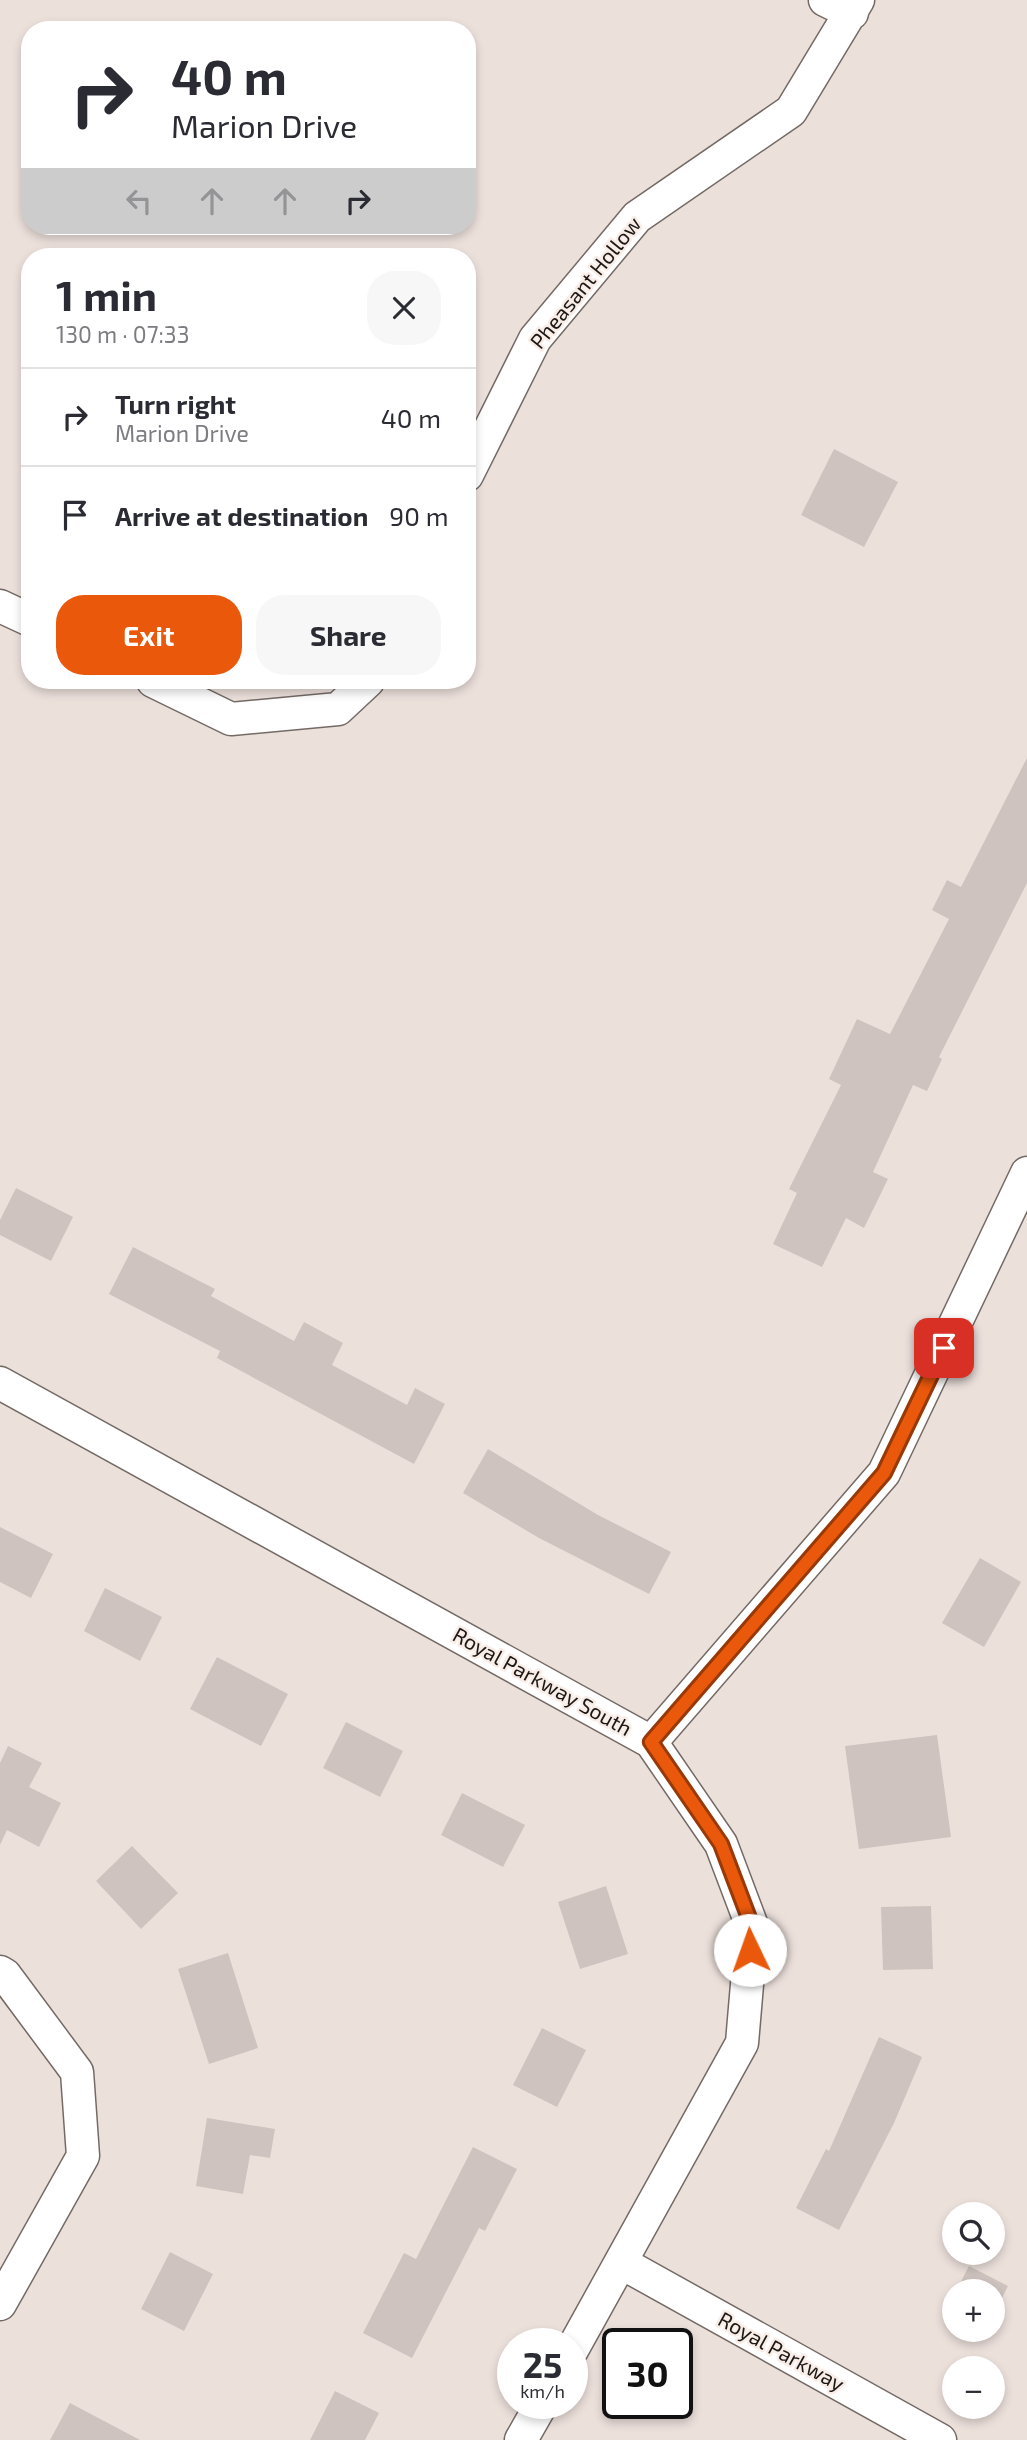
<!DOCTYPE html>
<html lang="en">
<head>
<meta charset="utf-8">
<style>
  body { margin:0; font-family:"Exo 2",sans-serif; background:#f7f7f7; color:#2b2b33; height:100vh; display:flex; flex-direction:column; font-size:26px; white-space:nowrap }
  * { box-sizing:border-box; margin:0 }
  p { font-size:23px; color:#7c7c81 }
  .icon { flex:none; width:38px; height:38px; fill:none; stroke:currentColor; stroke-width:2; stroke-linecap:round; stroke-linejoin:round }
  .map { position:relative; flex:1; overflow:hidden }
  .drawer { position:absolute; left:21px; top:248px; width:455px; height:441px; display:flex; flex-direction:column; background:#fff; border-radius:28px; box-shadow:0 4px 10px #0003 }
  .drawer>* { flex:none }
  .top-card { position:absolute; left:21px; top:21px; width:455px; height:214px; border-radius:28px; box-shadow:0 4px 10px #0003; background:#fff; color:#2b2b33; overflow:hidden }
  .controls { position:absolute; left:942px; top:2202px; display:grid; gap:14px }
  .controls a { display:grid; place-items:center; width:63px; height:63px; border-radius:50%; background:#fff; box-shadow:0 4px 10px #0003; font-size:35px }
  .speed { position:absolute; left:497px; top:2328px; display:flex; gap:14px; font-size:35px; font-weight:700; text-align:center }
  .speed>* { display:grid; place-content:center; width:91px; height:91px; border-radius:50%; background:#fff; box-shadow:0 4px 10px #0003; line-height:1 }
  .speed small { font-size:18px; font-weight:400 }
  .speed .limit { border:4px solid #111; border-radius:10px; background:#fff; color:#111 }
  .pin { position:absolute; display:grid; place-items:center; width:60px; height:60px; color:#fff; margin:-30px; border-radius:14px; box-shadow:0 4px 10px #0006 }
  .me { position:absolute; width:77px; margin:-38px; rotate:357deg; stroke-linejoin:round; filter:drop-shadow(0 0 5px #0008) }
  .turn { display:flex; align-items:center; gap:24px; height:147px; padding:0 35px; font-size:32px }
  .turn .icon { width:91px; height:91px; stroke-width:2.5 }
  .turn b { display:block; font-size:49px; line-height:60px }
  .lanes { display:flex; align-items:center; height:66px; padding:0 35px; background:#0003; justify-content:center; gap:35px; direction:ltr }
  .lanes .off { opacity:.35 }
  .round { display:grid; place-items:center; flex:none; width:74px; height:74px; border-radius:28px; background:#f7f7f7 }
  .overview { display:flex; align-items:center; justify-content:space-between; height:119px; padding:0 35px }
  h1 { font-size:42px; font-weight:700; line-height:52px }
  .action { display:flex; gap:14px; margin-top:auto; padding:14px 35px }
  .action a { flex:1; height:80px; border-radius:28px; background:#ea580c; color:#fff; font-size:28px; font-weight:700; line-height:80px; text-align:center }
  .action a+a { background:#f7f7f7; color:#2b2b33 }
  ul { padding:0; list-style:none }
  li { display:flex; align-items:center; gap:21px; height:98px; padding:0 35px; border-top:2px solid #e1e1e2 }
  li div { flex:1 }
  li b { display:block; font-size:26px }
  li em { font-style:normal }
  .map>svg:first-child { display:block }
  .building { fill:#cec3be }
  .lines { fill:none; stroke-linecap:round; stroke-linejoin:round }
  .minor-casing { stroke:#746a65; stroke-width:35 }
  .minor { stroke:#fff; stroke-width:32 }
  .route-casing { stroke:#983908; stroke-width:18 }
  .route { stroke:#ea580c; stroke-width:12 }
  .labels { text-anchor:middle; stroke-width:5; stroke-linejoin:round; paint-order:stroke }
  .street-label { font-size:21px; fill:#1c1816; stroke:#f9ede8 }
</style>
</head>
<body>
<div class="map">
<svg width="1027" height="2440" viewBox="0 0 1027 2440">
  <rect width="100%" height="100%" fill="#ece0db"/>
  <!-- building -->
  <path class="building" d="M834 449 898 482 864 547 801 515Z
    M1027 758V883L939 1057 942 1059 927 1091 913 1085 873 1172 888 1179 864 1228 846 1218 822 1267 773 1244 797 1193 789 1189 841 1085 829 1079 857 1019 890 1034 949 919 932 910 947 880 961 887Z
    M16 1188 73 1217 51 1261 0 1235V1220Z
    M133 1247 215 1289 211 1296 294 1341 304 1322 343 1343 332 1365 407 1405 415 1388 445 1404 414 1464 217 1358 220 1351 109 1294Z
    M488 1449 598 1515 671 1552 649 1594 539 1538 463 1493Z
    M0 1527 53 1554 31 1598 0 1582Z
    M980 1558 1021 1582 984 1647 942 1623Z
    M105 1588 162 1617 140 1661 84 1631Z
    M217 1657 288 1694 261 1746 190 1709Z
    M346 1722 403 1751 380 1797 323 1768Z
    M937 1735 951 1837 859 1849 845 1746Z
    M8 1746 42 1763 29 1787 61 1803 39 1847 7 1830 0 1845V1763Z
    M462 1793 525 1825 503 1867 441 1835Z
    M132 1846 178 1893 141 1929 96 1881Z
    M606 1886 628 1954 580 1969 558 1902Z
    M931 1906 933 1969 883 1970 881 1907Z
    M228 1953 258 2048 209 2064 178 1969Z
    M542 2028 586 2050 557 2107 513 2085Z
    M879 2037 922 2057 894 2123 839 2230 796 2208 826 2149 829 2151Z
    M207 2118 275 2129 270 2158 250 2155 243 2194 196 2186Z
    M473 2147 517 2169 485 2231 479 2228 412 2358 363 2333 404 2253 416 2259Z
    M170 2252 213 2274 184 2331 141 2309Z
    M969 2266 1008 2286 992 2318V2291H956Z
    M335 2391 379 2413 365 2440H310Z
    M70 2403 140 2440H50Z"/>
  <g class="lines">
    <!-- minor casing -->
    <g class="minor-casing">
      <path id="minor" d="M825 0 852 13
        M467 475 535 339 637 217 791 111 858 0
        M0 606 30 620
        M153 681 231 719 338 709 368 681
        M0 1383 651 1742 721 1844 752 1926 742 2043 572 2350
        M651 1742 884 1473 1027 1173
        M0 1972 5 1975 77 2072 83 2156 0 2304
        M622 2263 940 2440
        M521 2440 542 2403"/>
    </g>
    <!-- minor -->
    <use href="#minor" class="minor"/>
  </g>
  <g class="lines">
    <!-- route casing -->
    <g class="route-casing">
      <path id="route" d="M750 1950 752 1926 721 1844 651 1742 884 1473 944 1348"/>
    </g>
    <!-- route -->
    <use href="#route" class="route"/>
  </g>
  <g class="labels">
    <!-- street labels -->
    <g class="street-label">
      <text transform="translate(586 283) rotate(-51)" y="7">Pheasant Hollow</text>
      <text transform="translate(542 1682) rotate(29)" y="7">Royal Parkway South</text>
      <text transform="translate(781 2352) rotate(29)" y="7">Royal Parkway</text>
    </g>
  </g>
</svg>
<div class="controls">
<a><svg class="icon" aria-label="search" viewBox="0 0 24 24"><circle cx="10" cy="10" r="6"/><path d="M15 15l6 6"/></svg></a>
<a>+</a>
<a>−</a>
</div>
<div class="speed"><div>25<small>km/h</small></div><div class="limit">30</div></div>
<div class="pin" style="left:944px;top:1348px;background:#d93025"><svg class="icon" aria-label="arrive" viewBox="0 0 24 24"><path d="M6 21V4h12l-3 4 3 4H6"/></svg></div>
<svg class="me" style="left:750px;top:1950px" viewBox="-20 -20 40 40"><circle r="19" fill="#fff"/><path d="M0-13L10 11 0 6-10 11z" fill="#ea580c"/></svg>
<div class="top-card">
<div class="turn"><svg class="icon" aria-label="right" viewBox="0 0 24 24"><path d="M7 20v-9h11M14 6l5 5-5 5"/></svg><div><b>40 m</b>Marion Drive</div></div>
<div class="lanes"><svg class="icon off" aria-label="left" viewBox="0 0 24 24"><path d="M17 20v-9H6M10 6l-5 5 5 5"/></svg><svg class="icon off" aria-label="ahead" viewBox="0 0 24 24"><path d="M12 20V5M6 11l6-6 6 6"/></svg><svg class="icon off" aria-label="ahead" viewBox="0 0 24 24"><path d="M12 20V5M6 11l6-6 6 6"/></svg><svg class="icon" aria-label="right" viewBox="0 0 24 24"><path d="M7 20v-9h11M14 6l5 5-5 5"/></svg></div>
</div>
<section class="drawer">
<div class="overview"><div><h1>1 min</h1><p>130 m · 07:33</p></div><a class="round"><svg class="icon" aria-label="close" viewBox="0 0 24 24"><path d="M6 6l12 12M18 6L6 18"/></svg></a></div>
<ul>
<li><svg class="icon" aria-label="right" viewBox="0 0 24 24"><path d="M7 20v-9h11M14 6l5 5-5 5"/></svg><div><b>Turn right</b><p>Marion Drive</p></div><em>40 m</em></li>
<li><svg class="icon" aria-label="arrive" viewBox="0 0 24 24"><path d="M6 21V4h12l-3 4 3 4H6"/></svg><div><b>Arrive at destination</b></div><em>90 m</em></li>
</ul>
<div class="action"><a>Exit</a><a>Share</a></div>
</section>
</div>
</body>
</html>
